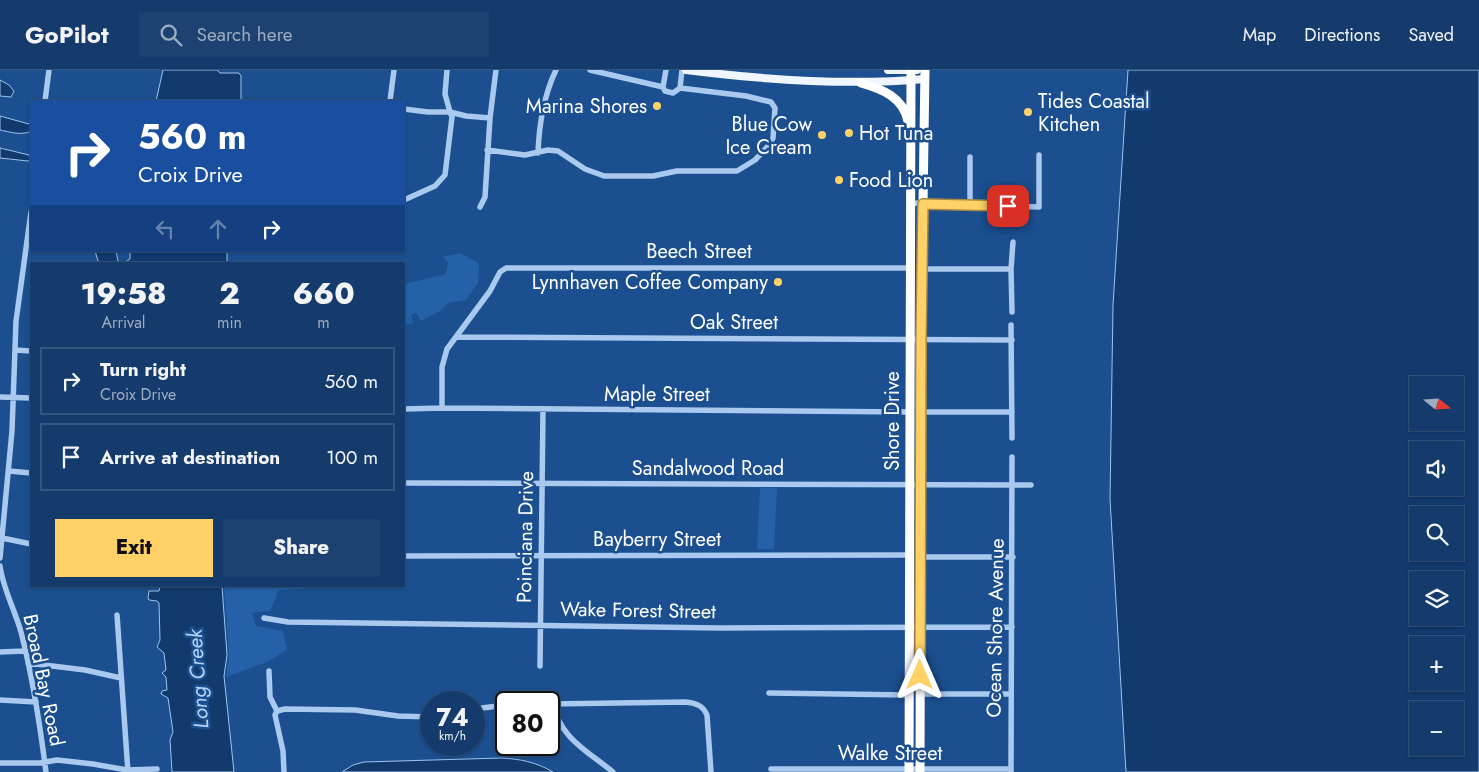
<!DOCTYPE html>
<html lang="en">
<head>
<meta charset="utf-8">
<style>
  body { margin:0; font-family:Jost,sans-serif; background:#1d4271; color:#f1f3f6; height:100vh; display:flex; flex-direction:column; font-size:19px; white-space:nowrap }
  * { box-sizing:border-box; margin:0 }
  p { font-size:16px; color:#9dadc1 }
  .icon { flex:none; width:28px; height:28px; fill:none; stroke:currentColor; stroke-width:2; stroke-linecap:round; stroke-linejoin:round }
  .map { position:relative; flex:1; overflow:hidden }
  .side { position:absolute; left:30px; top:192px; width:375px; height:325px; display:flex; flex-direction:column; background:#143b6b; border-radius:0px; box-shadow:0 1px 4px #0004,0 0 0 1px #33557e }
  .side>* { flex:none }
  .guide { position:absolute; left:30px; top:30px; width:375px; height:152px; border-radius:0px; box-shadow:0 1px 4px #0004,0 0 0 1px #33557e; background:#1a4fa0; color:#fff; overflow:hidden }
  .needle { width:32px; rotate:108deg }
  .fabs { position:absolute; left:1409px; top:306px; display:grid; gap:10px }
  .fabs a { display:grid; place-items:center; width:55px; height:55px; border-radius:0px; background:#143b6b; box-shadow:0 1px 4px #0004,0 0 0 1px #33557e; font-size:25px }
  .speed { position:absolute; left:420px; top:621px; display:flex; gap:10px; font-size:25px; font-weight:700; text-align:center }
  .speed>* { display:grid; place-content:center; width:65px; height:65px; border-radius:50%; background:#143b6b; box-shadow:0 1px 4px #0004,0 0 0 1px #33557e; line-height:1 }
  .speed small { font-size:12px; font-weight:400 }
  .speed .limit { border:2px solid #111; border-radius:8px; background:#fff; color:#111 }
  .pin { position:absolute; display:grid; place-items:center; width:42px; height:42px; color:#fff; margin:-21px; border-radius:10px; box-shadow:0 2px 8px #0006 }
  .me { position:absolute; width:55px; margin:-28px; rotate:0deg; stroke-linejoin:round; filter:drop-shadow(0 0 4px #0008) }
  .turn { display:flex; align-items:center; gap:18px; height:105px; padding:0 25px; font-size:22px }
  .turn .icon { width:65px; height:65px; stroke-width:2.5 }
  .turn b { display:block; font-size:35px; line-height:42px }
  .lanes { display:flex; align-items:center; height:48px; padding:0 25px; background:#0003; justify-content:center; gap:25px; direction:ltr }
  .lanes .off { opacity:.35 }
  .eta { display:flex; justify-content:space-evenly; align-items:center; height:85px; text-align:center }
  .eta b { font-size:30px; font-weight:800; line-height:35px }
  .button { display:flex; gap:10px; margin-top:auto; padding:10px 25px }
  .button a { flex:1; height:58px; border-radius:0px; background:#ffd166; color:#111; font-size:20px; font-weight:800; line-height:58px; text-align:center }
  .button a+a { background:#1d4271; color:#f1f3f6 }
  ul { padding:0; list-style:none }
  li { display:flex; align-items:center; gap:15px; height:68px; margin:0 10px 8px; padding:0 15px; border:2px solid #33557e; border-radius:0px }
  li div { flex:1 }
  li b { display:block; font-size:19px }
  li em { font-style:normal }
  header { display:flex; align-items:center; gap:30px; box-sizing:border-box; height:70px; padding:0 25px; background:#143b6b; border-bottom:1px solid #33557e }
  header strong { font-size:24px }
  nav { display:flex; gap:28px; margin-inline-start:auto; font-size:18px }
  .search { width:350px; height:45px; background:#1d4271; display:flex; align-items:center; gap:12px; box-sizing:border-box; padding:0 18px; border-radius:0px; color:#9dadc1; font-size:19px }
  .map>svg:first-child { display:block }
  .green { fill:#2461a8 }
  .water { fill:#123a6d; stroke:#9cc4f0; fill-rule:evenodd }
  .lines { fill:none; stroke-linecap:round; stroke-linejoin:round }
  .minor { stroke:#a9c9ee; stroke-width:5.5 }
  .major { stroke:#f0f6ff; stroke-width:8 }
  .highway { stroke:#fff; stroke-width:9 }
  .route-casing { stroke:#a68842; stroke-width:12 }
  .route { stroke:#ffd166; stroke-width:9 }
  .poi-dot { fill:#ffd166; stroke:#1b4f8f; stroke-width:2 }
  .labels { text-anchor:middle; stroke-width:5; stroke-linejoin:round; paint-order:stroke }
  .poi-label { font-size:20px; fill:#fff; stroke:#1b4f8f; text-anchor:start }
  .street-label { font-size:20px; fill:#fff; stroke:#1b4f8f }
  .water-label { font-size:21px; font-style:italic; fill:#b5d3f5; stroke:#1b4f8f }
</style>
</head>
<body>
<header>
<strong>GoPilot</strong>
<div class="search"><svg class="icon" aria-label="search" viewBox="0 0 24 24"><circle cx="10" cy="10" r="6"/><path d="M15 15l6 6"/></svg>Search here</div>
<nav><a>Map</a><a>Directions</a><a>Saved</a></nav>
</header>
<div class="map">
<svg width="1479" height="702" viewBox="0 0 1479 702">
  <rect width="100%" height="100%" fill="#1b4f8f"/>
  <!-- green -->
  <path class="green" d="M460 183 479 193 478 213 466 230 448 233 440 241 421 251 416 243 411 245 413 253 405 255 404 266V214L446 204 448 193 443 187Z
    M760 418H777L774 479H757Z
    M224 516H346L279 520 270 541 252 543 256 556 283 561 287 580 267 592 226 607 229 585Z"/>
  <!-- water -->
  <path class="water" d="M163 0H217L220 3H239L241 6V31H156Z
    M1128 0H1479V702H1126L1110 429 1113 235ZM1418 315H1455V352H1418ZM1418 380H1455V418H1418ZM1418 445H1455V482H1418ZM1418 510H1455V548H1418ZM1418 575H1455V612H1418ZM1418 640H1455V678H1418Z
    M0 10 9 15 14 21 11 27 0 26Z
    M0 46 29 54 31 56V61C22 66 10 62 0 60Z
    M0 78 29 85 30 90 28 91 0 88Z
    M95 181H116L118 191 124 193 130 189V181H227V194H99Z
    M160 516H222L227 585 224 606 234 702H172L170 670 173 662 168 628 161 624 162 621 167 620 166 607 162 603 166 600 164 583 157 577 160 570 159 533 157 531 149 530 148 528 149 521H159Z
    M501 688C520 689 536 692 553 702H342L353 695 364 692Z"/>
  <g class="lines">
    <!-- minor -->
    <path class="minor" d="M447 0 445 24 450 42 466 46 490 48
      M590 0 663 17 665 21 673 23 680 18 682 0
      M663 17 666 0
      M45 31 49 0
      M390 31 394 0
      M404 39 428 42H450L452 47 445 105 435 116 404 130
      M487 80 525 85 548 80 558 81 585 99 604 106H653L677 101H737L755 90 770 74 773 68 775 38 771 32 746 26 680 18
      M538 83C539 55 544 25 556 0
      M970 87V135
      M910 133 1039 137V85
      M480 137 485 127 490 48 496 0
      M922 199H1011
      M1012 242 1011 199 1013 172
      M1011 255 1012 368
      M456 267 1012 270
      M15 280 31 281
      M0 327 31 328
      M442 338V297L447 279 490 221 500 202 506 198H910
      M404 339 442 338 909 342
      M921 342H1012
      M9 401 31 403
      M404 413 1031 415
      M2 468 31 474
      M404 486 909 485
      M920 487H1013
      M0 488 12 361 16 251 31 142
      M0 496C3 519 15 540 21 562 33 608 40 655 46 702
      M117 545 128 702
      M264 548 288 552 720 558 1012 557
      M0 582 25 581
      M28 593 85 600 121 608
      M540 596 543 339
      M269 601 270 627 277 641 275 645 283 681 284 702
      M769 623 909 625
      M920 624H1010
      M0 630 36 632
      M549 634 685 632C695 633 703 635 707 645L711 702
      M554 634C558 667 590 683 613 702
      M474 639 506 635
      M277 641 285 639 355 640 398 646 431 647
      M0 693H40L57 690 93 694 127 700 157 699
      M771 699H1010
      M1011 702 1012 387"/>
    <!-- major -->
    <path class="major" d="M686 0C765 10 845 16 925 9
      M888 0H917"/>
    <!-- highway -->
    <path class="highway" d="M861 13C882 19 903 27 908 51
      M909 702 911 0
      M920 702 921 269 925 0"/>
  </g>
  <g class="lines">
    <!-- route casing -->
    <g class="route-casing">
      <path id="route" d="M920 605 921 269 923 134 1008 136"/>
    </g>
    <!-- route -->
    <use href="#route" class="route"/>
  </g>
  <!-- markers -->
  <g class="poi-dot">
    <circle cx="657" cy="36" r="5"/>
    <circle cx="1028" cy="42" r="5"/>
    <circle cx="849" cy="63" r="5"/>
    <circle cx="822" cy="65" r="5"/>
    <circle cx="839" cy="110" r="5"/>
    <circle cx="778" cy="212" r="5"/>
  </g>
  <g class="labels">
    <!-- poi labels -->
    <g class="poi-label">
      <text x="1038" y="38">Tides Coastal<tspan x="1038" dy="23">Kitchen</tspan></text>
      <text x="647" y="43" text-anchor="end">Marina Shores</text>
      <text x="812" y="61" text-anchor="end">Blue Cow<tspan x="812" dy="23">Ice Cream</tspan></text>
      <text x="859" y="70">Hot Tuna</text>
      <text x="849" y="117">Food Lion</text>
      <text x="768" y="219" text-anchor="end">Lynnhaven Coffee Company</text>
    </g>
    <!-- street labels -->
    <g class="street-label">
      <text x="699" y="188">Beech Street</text>
      <text x="734" y="259">Oak Street</text>
      <text x="657" y="331">Maple Street</text>
      <text transform="translate(892 351) rotate(-90)" y="7">Shore Drive</text>
      <text x="708" y="405">Sandalwood Road</text>
      <text transform="translate(525 467) rotate(-89)" y="7">Poinciana Drive</text>
      <text x="657" y="476">Bayberry Street</text>
      <text transform="translate(638 540) rotate(1)" y="7">Wake Forest Street</text>
      <text transform="translate(995 558) rotate(-89)" y="7">Ocean Shore Avenue</text>
      <text transform="translate(44 610) rotate(78)" y="7">Broad Bay Road</text>
      <text x="890" y="690">Walke Street</text>
    </g>
    <!-- water labels -->
    <g class="water-label">
      <text transform="translate(198 609) rotate(-94)" y="7">Long Creek</text>
    </g>
  </g>
</svg>
<div class="fabs">
<a><svg class="needle" viewBox="-14 -14 28 28"><path d="M0-13l5 13h-10z" fill="#e53935"/><path d="M0 13l5-13h-10z" fill="#9dadc1"/></svg></a>
<a><svg class="icon" aria-label="sound" viewBox="0 0 24 24"><path d="M4 9h4l5-4v14l-5-4H4zM17 9q2 3 0 6"/></svg></a>
<a><svg class="icon" aria-label="search" viewBox="0 0 24 24"><circle cx="10" cy="10" r="6"/><path d="M15 15l6 6"/></svg></a>
<a><svg class="icon" aria-label="layers" viewBox="0 0 24 24"><path d="M12 4l9 5-9 5-9-5zM3 14l9 5 9-5"/></svg></a>
<a>+</a>
<a>−</a>
</div>
<div class="speed"><div>74<small>km/h</small></div><div class="limit">80</div></div>
<div class="pin" style="left:1008px;top:136px;background:#d93025"><svg class="icon" aria-label="arrive" viewBox="0 0 24 24"><path d="M6 21V4h12l-3 4 3 4H6"/></svg></div>
<svg class="me" style="left:920px;top:605px" viewBox="-20 -20 40 40"><path d="M0-17L14 15 0 8-14 15z" fill="#ffd166" stroke="#fff" stroke-width="4"/></svg>
<div class="guide">
<div class="turn"><svg class="icon" aria-label="right" viewBox="0 0 24 24"><path d="M7 20v-9h11M14 6l5 5-5 5"/></svg><div><b>560 m</b>Croix Drive</div></div>
<div class="lanes"><svg class="icon off" aria-label="left" viewBox="0 0 24 24"><path d="M17 20v-9H6M10 6l-5 5 5 5"/></svg><svg class="icon off" aria-label="ahead" viewBox="0 0 24 24"><path d="M12 20V5M6 11l6-6 6 6"/></svg><svg class="icon" aria-label="right" viewBox="0 0 24 24"><path d="M7 20v-9h11M14 6l5 5-5 5"/></svg></div>
</div>
<section class="side">
<div class="eta">
<div><b>19:58</b><p>Arrival</p></div>
<div><b>2</b><p>min</p></div>
<div><b>660</b><p>m</p></div>
</div>
<ul>
<li><svg class="icon" aria-label="right" viewBox="0 0 24 24"><path d="M7 20v-9h11M14 6l5 5-5 5"/></svg><div><b>Turn right</b><p>Croix Drive</p></div><em>560 m</em></li>
<li><svg class="icon" aria-label="arrive" viewBox="0 0 24 24"><path d="M6 21V4h12l-3 4 3 4H6"/></svg><div><b>Arrive at destination</b></div><em>100 m</em></li>
</ul>
<div class="button"><a>Exit</a><a>Share</a></div>
</section>
</div>
</body>
</html>
